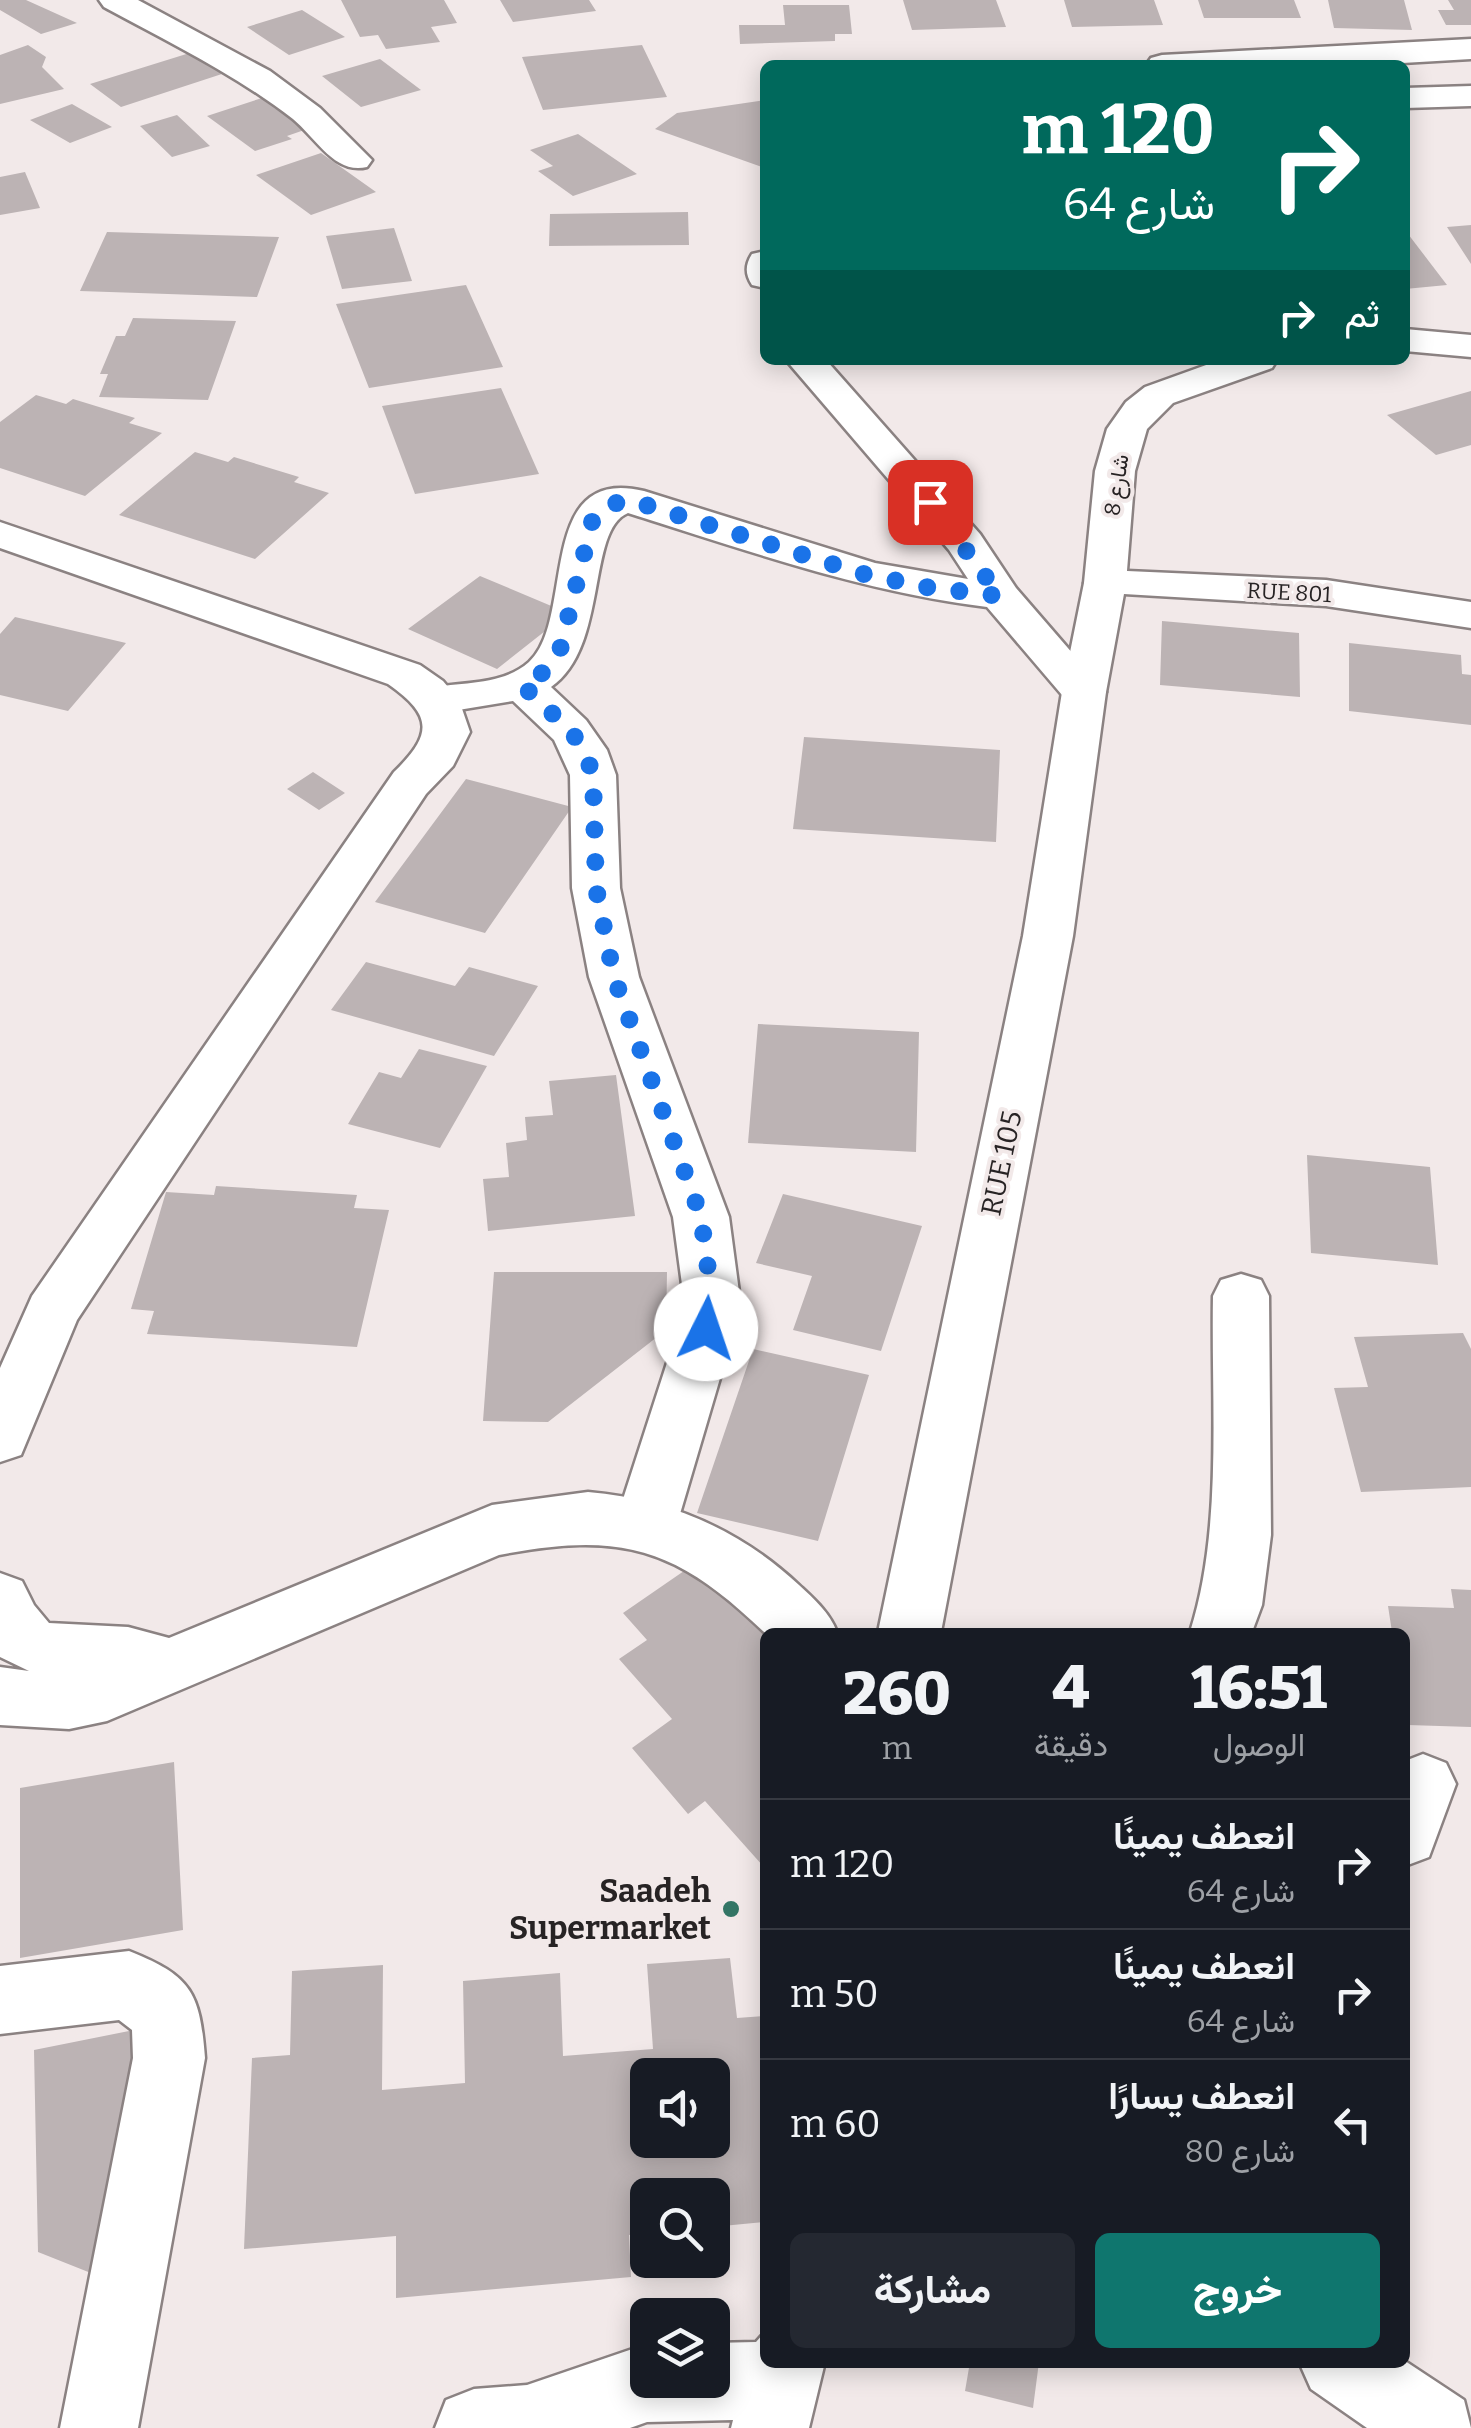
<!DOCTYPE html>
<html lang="ar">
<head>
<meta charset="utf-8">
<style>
  body { margin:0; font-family:Bitter,Vazirmatn,serif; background:#242831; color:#f1f3f6; direction:rtl; height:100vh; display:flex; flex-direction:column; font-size:38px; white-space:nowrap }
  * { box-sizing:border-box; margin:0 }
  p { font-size:32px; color:#9ea1a6 }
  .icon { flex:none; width:55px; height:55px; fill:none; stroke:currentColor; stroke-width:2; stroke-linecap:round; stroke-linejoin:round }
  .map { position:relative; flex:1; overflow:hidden; direction:ltr }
  .side { position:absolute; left:760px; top:1628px; width:650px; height:740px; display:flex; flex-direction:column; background:#171b24; border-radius:15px; box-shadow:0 5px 25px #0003; direction:rtl }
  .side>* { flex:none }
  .banner { position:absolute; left:760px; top:60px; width:650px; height:305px; border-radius:15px; box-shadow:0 5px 25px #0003; direction:rtl; background:#00695c; color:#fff; overflow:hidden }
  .buttons { position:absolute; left:630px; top:2058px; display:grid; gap:20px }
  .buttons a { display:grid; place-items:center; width:100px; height:100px; border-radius:15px; background:#171b24; box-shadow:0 5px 25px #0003; font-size:50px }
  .pin { position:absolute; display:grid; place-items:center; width:85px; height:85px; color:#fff; margin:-42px; border-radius:20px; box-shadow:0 5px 15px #0006 }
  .me { position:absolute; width:110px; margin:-55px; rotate:4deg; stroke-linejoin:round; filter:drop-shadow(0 0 8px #0008) }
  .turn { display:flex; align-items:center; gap:35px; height:210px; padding:0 30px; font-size:45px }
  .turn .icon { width:130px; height:130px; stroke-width:2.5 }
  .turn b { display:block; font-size:70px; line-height:85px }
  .then { display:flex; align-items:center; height:95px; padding:0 30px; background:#0003; gap:20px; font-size:38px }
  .eta { display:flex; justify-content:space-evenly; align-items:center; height:170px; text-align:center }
  .eta b { font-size:60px; font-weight:800; line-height:70px }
  .button { display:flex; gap:20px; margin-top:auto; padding:20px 30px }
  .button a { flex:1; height:115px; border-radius:15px; background:#0f766e; color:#fff; font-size:40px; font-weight:800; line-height:115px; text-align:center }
  .button a+a { background:#242831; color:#f1f3f6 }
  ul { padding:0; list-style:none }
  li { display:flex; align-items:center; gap:30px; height:130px; padding:0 30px; border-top:2px solid #363941 }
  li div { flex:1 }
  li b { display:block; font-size:38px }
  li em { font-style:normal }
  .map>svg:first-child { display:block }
  .building { fill:#bcb3b4; fill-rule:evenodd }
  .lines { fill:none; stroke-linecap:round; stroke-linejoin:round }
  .street-casing { stroke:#8b8282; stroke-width:5 }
  .secondary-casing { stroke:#8b8282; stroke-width:5 }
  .street { fill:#fff; fill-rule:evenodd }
  .secondary { fill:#fff; fill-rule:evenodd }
  .route { stroke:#1a73e8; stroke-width:18; stroke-dasharray:0 32.4 }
  .poi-dot { fill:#337565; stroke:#f2e9e9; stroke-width:4 }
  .labels { text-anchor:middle; stroke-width:8; stroke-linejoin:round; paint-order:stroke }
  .far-street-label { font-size:22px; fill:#272324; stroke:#f2e9e9 }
  .street-label { font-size:28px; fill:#272324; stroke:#f2e9e9 }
  .near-poi-label { font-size:32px; font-weight:bold; fill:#272324; stroke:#f2e9e9; text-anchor:end }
</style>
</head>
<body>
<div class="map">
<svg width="1471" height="2428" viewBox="0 0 1471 2428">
  <rect width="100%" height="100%" fill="#f2e9e9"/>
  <!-- building -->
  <path class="building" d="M0 0H26L77 23 41 34 0 10Z
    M341 0H444L457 23 431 27 440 42 386 49 378 35 360 37Z
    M500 0H589L596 11 513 22Z
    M903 0H996L1006 27 912 30Z
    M1064 0H1154L1163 25 1072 27Z
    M1198 0H1294L1301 18H1204Z
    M1328 0H1404L1412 30 1334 28Z
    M1448 0H1471V25H1446L1438 10H1454Z
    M783 5H849L852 34H835V41L740 44 739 25H785Z
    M302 10 345 37 289 55 247 27Z
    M28 45 46 57 42 67 64 89 0 104V55Z
    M642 45 667 97 543 110 522 57Z
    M196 51 228 72 121 107 90 84Z
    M380 59 421 90 361 107 322 76Z
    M265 97 310 128 287 136 292 139 255 151 207 116Z
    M765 100V168L655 129 677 113Z
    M72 104 112 127 70 143 30 120Z
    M177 115 210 146 172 157 140 126Z
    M578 134 637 174 573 196 538 171 553 166 530 150Z
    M321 153 376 192 311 215 256 175Z
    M25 172 40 208 0 215V177Z
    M688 212 689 245 549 246 550 214Z
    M1471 225V264L1447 227Z
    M394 228 412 281 342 289 326 236Z
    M1405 230 1447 285 1405 289Z
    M107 232 279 237 257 297 80 291Z
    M466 285 503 367 369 388 336 304Z
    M133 318 236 321 208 400 99 397 108 374H100L116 336H125Z
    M501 388 539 474 415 494 382 406Z
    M1471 391V445L1436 455 1387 415Z
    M36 395 66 404 73 399 135 418 129 423 162 433 85 496 0 468V422Z
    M195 452 228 462 234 457 299 477 294 482 329 493 255 559 119 515Z
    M480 576 568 613 497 669 408 629Z
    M15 617 126 643 68 711 0 695V634Z
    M1162 621 1299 633 1300 697 1160 685Z
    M1349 643 1461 655 1462 674 1471 675V725L1349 711Z
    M804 737 1000 750 996 842 793 829Z
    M313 772 345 793 319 810 287 789Z
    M466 779 572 807 485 933 375 902Z
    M366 962 455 986 469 967 538 986 494 1056 331 1010Z
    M758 1024 919 1032 916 1152 748 1143Z
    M419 1049 487 1066 440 1148 348 1124 379 1072 401 1078Z
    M616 1075 635 1216 488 1231 483 1179 509 1177 506 1143 527 1140 525 1117 553 1115 549 1081Z
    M1307 1155 1430 1167 1438 1265 1311 1253Z
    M216 1186 357 1195 354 1208 389 1210 357 1347 147 1334 154 1311 131 1309 166 1192 214 1195Z
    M783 1194 922 1226 881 1351 793 1330 812 1276 756 1263Z
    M494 1272H667L666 1330 548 1422 483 1421Z
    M1463 1333 1471 1349V1487L1361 1492 1334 1388 1368 1387 1354 1337Z
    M753 1349 869 1375 818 1541 697 1513Z
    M697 1562 765 1634 763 1866 705 1801 688 1814 632 1748 672 1719 619 1659 647 1640 623 1613Z
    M1451 1589 1471 1590V1727L1408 1725 1405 1632H1392L1388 1606 1454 1608Z
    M174 1762 183 1930 20 1958V1788Z
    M730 1958 737 2018 765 2016V2222L712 2227V2195H648V2233L629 2235 631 2277 396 2298V2236L244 2249 252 2058 290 2055 292 1971 383 1965 382 2090 465 2083 463 1981 560 1973 563 2056 653 2049 647 1964ZM648 2075H712V2140H648Z
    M134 2030 116 2283 38 2252 34 2050Z
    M970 2362H1039L1033 2408 965 2391Z"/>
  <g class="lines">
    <!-- street casing -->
    <g class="street-casing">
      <path id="street" d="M99 0H138L270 71 320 108 372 160 367 167C335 175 316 138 293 119 235 74 168 42 104 7Z
        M1471 39V59L1368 65H1146L1151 58 1162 55Z
        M1471 86V106L1405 108V88Z
        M765 251V288L752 285C745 274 745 265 752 254Z
        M786 360H826L980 534 1016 588 1106 692 1100 702 1084 706 1068 702 987 607C863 592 746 550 628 513 586 530 609 647 551 687L586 720 607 750 616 775 620 888 639 977 729 1217 741 1307 677 1524 668 1542 646 1550 624 1542 615 1524 685 1307 673 1217 589 977 572 888 570 775 554 740 513 701 440 713 424 709 418 699 424 689C458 681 501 687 529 662 576 620 534 464 644 491L875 563 968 579 949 550Z
        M1105 570 1326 580 1471 602V628L1326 606 1090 592 1084 583 1090 574Z
        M1241 1274 1261 1280 1269 1296 1271 1535 1262 1605 1252 1632H1190C1223 1529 1211 1405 1213 1296L1221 1280Z
        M1423 1754 1446 1763 1456 1784 1429 1857 1405 1866V1761Z
        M129 1951C192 1976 200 1993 205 2058L138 2428H60L133 2058 132 2030 119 2020 0 2034V1966Z
        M765 2332V2362H825L809 2428H731L733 2420 647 2422 630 2428H435L446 2400 474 2389 527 2385 647 2344 648 2380H712V2343L756 2342Z
        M1405 2361 1464 2400 1471 2428H1367L1311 2389 1299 2362Z"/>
    </g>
    <!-- secondary casing -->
    <g class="secondary-casing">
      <path id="secondary" d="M1405 329 1471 335V357L1405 351Z
        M1220 360H1277L1272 368 1173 403 1147 429 1135 471 1126 583 1106 692 1073 936 941 1632H878L1023 936 1062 692 1084 583 1095 471 1107 429 1126 402 1145 387Z
        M0 522 420 665 443 681 459 700 470 732 453 766 426 794 77 1320 21 1455 0 1462V1368L32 1296 394 772C432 735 434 716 388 684L0 548Z
        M588 1492C669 1499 739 1529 799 1585 815 1600 829 1612 837 1632L765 1633C676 1547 621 1531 499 1555L107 1721 69 1729 0 1725V1667L29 1671 0 1657V1573L22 1581 34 1605 49 1623 128 1627 169 1638 492 1505Z"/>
    </g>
    <!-- street -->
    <use href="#street" class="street"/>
    <!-- secondary -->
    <use href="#secondary" class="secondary"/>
  </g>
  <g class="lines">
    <!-- route -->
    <path class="route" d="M706 1329 713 1306 701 1217 614 977 596 888 593 775 584 750 570 730 522 685 547 670 560 650 593 518 608 505 630 500 864 574 926 587 1000 596 930 502"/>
  </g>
  <!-- markers -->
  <circle class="poi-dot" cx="731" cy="1909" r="10"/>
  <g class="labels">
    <!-- far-street labels -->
    <g class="far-street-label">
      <text transform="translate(1116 485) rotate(-81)" y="8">شارع 8</text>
      <text transform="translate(1289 592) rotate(3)" y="8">RUE 801</text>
    </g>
    <!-- street labels -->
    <g class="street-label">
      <text transform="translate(1001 1163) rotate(-78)" y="10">RUE 105</text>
    </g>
    <!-- near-poi labels -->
    <g class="near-poi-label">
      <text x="711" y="1902">Saadeh<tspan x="711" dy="37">Supermarket</tspan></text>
    </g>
  </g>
</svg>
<div class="buttons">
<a><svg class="icon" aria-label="sound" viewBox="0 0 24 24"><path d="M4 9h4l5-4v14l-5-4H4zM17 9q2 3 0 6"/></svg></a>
<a><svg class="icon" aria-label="search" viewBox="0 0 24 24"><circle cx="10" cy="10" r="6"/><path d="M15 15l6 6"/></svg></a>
<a><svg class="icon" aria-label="layers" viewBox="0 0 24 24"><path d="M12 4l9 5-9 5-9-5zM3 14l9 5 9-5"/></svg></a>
</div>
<div class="pin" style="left:930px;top:502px;background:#d93025"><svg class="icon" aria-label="arrive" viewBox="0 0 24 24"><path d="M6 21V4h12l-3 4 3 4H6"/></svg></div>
<svg class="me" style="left:706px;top:1329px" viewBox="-20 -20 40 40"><circle r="19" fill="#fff"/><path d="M0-13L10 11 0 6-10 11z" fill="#1a73e8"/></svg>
<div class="banner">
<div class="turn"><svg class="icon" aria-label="right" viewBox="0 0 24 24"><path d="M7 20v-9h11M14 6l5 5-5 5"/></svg><div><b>120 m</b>شارع 64</div></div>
<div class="then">ثم<svg class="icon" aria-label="right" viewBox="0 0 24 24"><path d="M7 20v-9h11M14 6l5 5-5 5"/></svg></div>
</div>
<section class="side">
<div class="eta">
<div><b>16:51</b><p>الوصول</p></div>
<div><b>4</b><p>دقيقة</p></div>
<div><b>260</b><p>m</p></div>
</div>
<ul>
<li><svg class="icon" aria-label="right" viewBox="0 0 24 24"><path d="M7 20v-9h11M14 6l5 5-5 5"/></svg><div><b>انعطف يمينًا</b><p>شارع 64</p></div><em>120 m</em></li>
<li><svg class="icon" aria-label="right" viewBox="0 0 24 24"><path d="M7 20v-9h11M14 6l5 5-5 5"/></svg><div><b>انعطف يمينًا</b><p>شارع 64</p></div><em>50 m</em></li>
<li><svg class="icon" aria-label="left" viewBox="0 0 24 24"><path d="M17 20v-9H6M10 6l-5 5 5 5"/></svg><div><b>انعطف يسارًا</b><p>شارع 80</p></div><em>60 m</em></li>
</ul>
<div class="button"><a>خروج</a><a>مشاركة</a></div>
</section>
</div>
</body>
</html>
